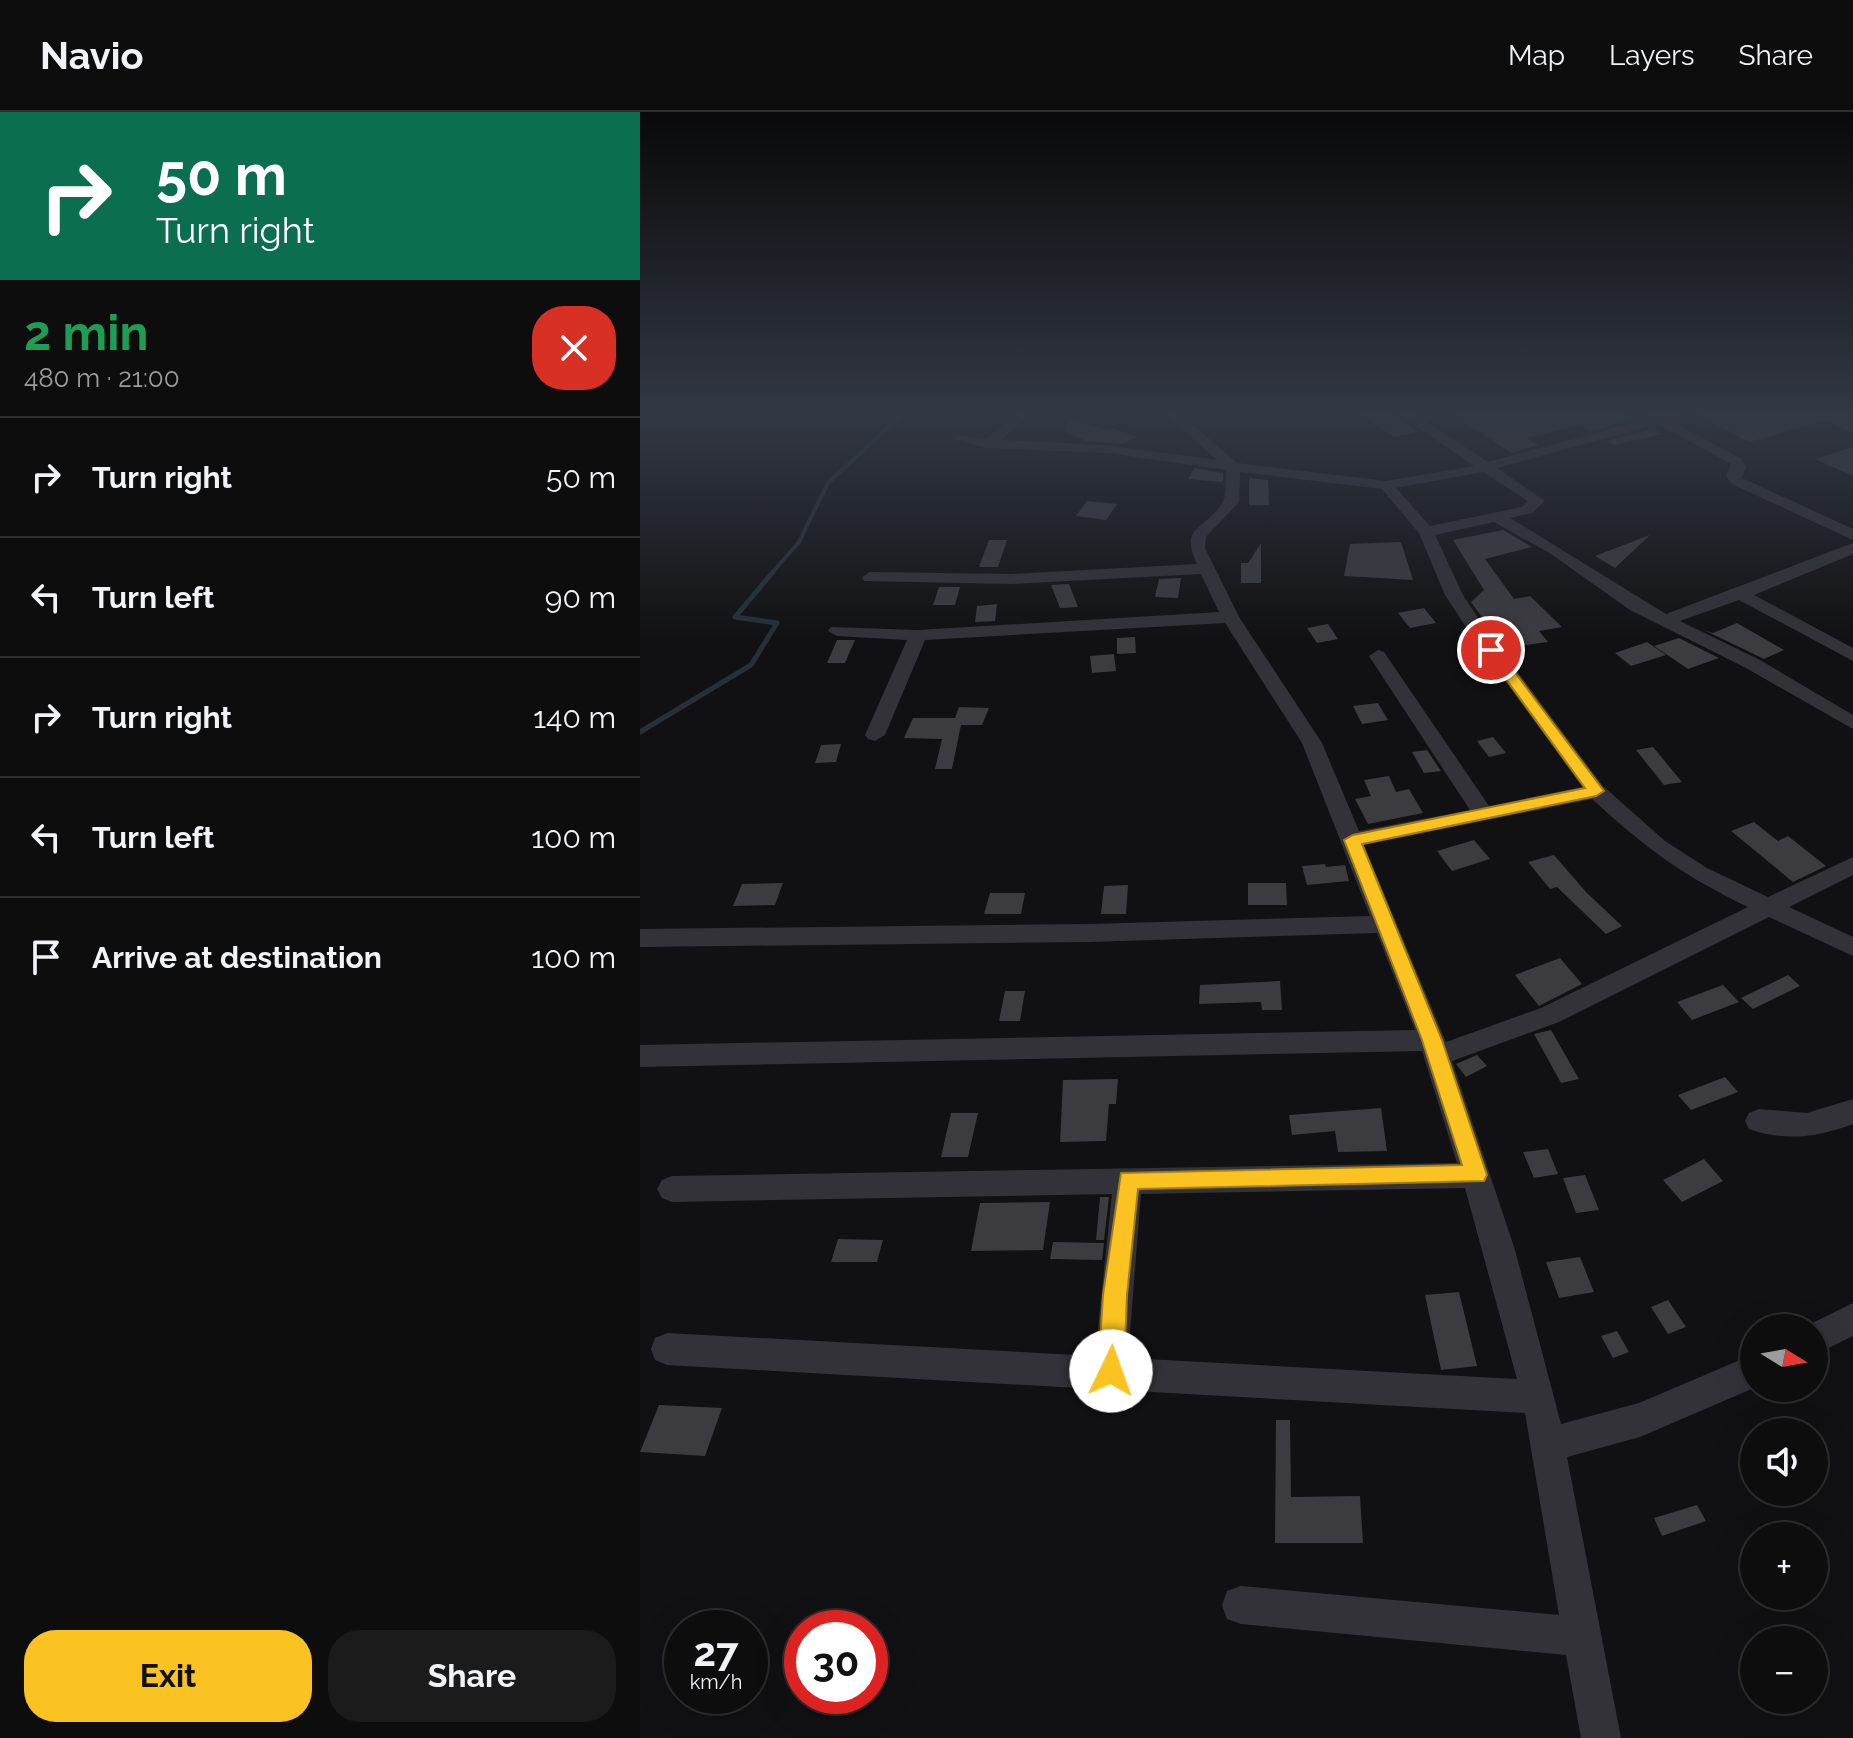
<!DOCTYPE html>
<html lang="en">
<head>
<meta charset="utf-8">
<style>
  body { margin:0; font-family:Raleway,sans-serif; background:#1b1b1c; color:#f1f3f6; height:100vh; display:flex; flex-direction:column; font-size:30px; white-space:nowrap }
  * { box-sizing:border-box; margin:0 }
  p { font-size:26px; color:#9a9c9e }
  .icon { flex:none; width:44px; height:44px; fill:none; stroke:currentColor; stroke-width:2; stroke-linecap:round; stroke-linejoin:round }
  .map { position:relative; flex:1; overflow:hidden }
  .details { display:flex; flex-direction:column; background:#0d0d0e; width:640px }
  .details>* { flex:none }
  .top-card { background:#0b6e4f; color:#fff; overflow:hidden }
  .needle { width:52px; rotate:101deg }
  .controls { position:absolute; left:1100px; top:1202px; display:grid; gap:16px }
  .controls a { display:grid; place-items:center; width:88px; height:88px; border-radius:50%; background:#0d0d0e; box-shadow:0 8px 32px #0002,0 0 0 2px #2d2d2e; font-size:40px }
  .speed { position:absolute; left:24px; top:1498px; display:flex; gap:16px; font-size:40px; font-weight:700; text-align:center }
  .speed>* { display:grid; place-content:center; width:104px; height:104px; border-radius:50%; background:#0d0d0e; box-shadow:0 8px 32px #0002,0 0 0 2px #2d2d2e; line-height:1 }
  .speed small { font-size:20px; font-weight:400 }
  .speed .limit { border:12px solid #d22; background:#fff; color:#111 }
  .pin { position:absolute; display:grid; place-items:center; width:68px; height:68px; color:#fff; margin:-34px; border:4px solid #fff; border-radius:50%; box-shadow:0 2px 8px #0007 }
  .me { position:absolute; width:88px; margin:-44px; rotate:3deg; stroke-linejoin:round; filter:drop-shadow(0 0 6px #0008) }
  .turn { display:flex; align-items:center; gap:28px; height:168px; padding:0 24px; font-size:36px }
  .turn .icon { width:104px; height:104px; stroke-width:2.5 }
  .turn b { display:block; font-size:56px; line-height:68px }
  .round { display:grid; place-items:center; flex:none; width:84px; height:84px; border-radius:32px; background:#1b1b1c }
  .headline { display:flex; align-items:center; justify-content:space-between; height:136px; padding:0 24px }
  h1 { font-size:48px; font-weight:700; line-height:60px; color:#1e9e55 }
  .primary-button { display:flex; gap:16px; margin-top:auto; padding:16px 24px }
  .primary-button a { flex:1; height:92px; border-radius:32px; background:#fac322; color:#111; font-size:32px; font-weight:700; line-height:92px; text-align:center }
  .primary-button a+a { background:#1b1b1c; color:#f1f3f6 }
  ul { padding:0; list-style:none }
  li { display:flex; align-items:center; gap:24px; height:120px; padding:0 24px; border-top:2px solid #2d2d2e }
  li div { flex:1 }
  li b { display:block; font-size:30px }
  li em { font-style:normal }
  header { display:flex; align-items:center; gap:48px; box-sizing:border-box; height:112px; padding:0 40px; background:#0d0d0e; border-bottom:2px solid #2d2d2e }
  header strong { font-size:38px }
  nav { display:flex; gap:44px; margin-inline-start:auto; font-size:28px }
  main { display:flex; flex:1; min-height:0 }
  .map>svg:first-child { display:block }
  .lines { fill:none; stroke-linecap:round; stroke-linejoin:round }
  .stream-far1 { stroke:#272f37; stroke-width:4 }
  .stream { stroke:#272f37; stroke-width:5 }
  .building { fill:#3b3b40 }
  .minor { fill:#323238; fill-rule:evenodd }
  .route { fill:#fac322; stroke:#a27f16; stroke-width:2 }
</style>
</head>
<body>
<header>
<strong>Navio</strong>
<nav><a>Map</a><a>Layers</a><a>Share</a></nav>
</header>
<main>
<section class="details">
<div class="top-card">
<div class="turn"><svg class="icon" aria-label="right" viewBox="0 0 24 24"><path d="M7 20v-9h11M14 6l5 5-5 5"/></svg><div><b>50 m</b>Turn right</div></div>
</div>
<div class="headline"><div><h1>2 min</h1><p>480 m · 21:00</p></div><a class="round" style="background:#d93025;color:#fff"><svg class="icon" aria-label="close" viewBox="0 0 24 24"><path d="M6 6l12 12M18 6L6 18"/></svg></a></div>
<ul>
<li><svg class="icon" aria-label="right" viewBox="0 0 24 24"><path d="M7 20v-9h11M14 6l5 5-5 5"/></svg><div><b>Turn right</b></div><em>50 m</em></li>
<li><svg class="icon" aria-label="left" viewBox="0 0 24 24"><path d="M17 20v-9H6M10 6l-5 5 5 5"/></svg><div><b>Turn left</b></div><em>90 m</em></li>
<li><svg class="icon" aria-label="right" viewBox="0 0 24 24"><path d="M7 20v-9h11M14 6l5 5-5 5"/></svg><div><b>Turn right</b></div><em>140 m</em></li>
<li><svg class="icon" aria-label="left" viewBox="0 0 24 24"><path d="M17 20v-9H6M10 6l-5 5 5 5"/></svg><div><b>Turn left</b></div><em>100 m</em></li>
<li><svg class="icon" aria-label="arrive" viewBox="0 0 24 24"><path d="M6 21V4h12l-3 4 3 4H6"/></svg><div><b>Arrive at destination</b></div><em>100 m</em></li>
</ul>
<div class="primary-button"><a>Exit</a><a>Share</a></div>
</section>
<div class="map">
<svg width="1213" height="1626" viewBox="0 0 1213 1626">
  <rect width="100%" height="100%" fill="#111113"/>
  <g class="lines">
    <!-- stream-far1 -->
    <path class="stream-far1" d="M131 462 159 430 188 371 264 301"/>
    <!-- stream -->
    <path class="stream" d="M0 620 111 553 137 511 95 505 133 460"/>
  </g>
  <!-- building -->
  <path class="building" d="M717 301H752L779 320 755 325Z
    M811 301H984L996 307 951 319 940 313 886 326 898 333 871 341Z
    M1054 301H1213V321L1186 309 1109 330Z
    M428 306 467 318 473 316 497 325 482 332 446 329 424 319Z
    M1013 317 1022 322 974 333 967 329Z
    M1213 335V364L1175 347Z
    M554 356 583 361V370L548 367Z
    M609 366 628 368 629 393H609Z
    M447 389 477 392 466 408 436 404Z
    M863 418 892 435 845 447 874 487 890 484 922 515 899 519 908 530 870 535 864 527 858 528 831 490 844 478 813 428Z
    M1010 423 975 456 955 444Z
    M349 428H367L358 455H339Z
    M761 430 773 468 704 464 710 432Z
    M621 431V471H601V451H608Z
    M541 466 538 486 515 485 519 467Z
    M429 472 438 495 420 496 411 473Z
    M299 475H320L315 493H293Z
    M357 492 355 509 335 510 337 494Z
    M784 496 796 511 770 516 758 501Z
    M1097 511 1116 522 1144 538 1124 547 1064 518 1073 521Z
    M688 512 698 527 677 531 667 516Z
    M495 525 496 541 477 542V526Z
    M1039 526 1079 546 1048 557 1014 534Z
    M197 528H215L205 551H187Z
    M1007 530 1026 543 991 554 975 541Z
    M474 542 476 559 452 561 450 544Z
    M738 591 748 608 722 612 713 594Z
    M319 595 349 596 342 613H321L312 657H295L302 627 264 626 273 606H315Z
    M853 625 866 641 849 645 837 629Z
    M201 632 196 650 175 651 181 633Z
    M1013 635 1042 670 1024 673 996 638Z
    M787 638 801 659 784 661 772 640Z
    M749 664 756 680 769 677 783 701 728 712 715 687 731 684 724 668Z
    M1114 710 1138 729 1148 724 1186 754 1153 770 1091 719Z
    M834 728 850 747 812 759 797 739Z
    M914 743 946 780 982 814 966 822 917 775 910 777 888 750Z
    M685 752 686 755 705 753 709 769 667 773 662 754Z
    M143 771 135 793 93 794 102 772Z
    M608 771H646L647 793H608Z
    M488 773 486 802H461L464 774Z
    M350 781H385L381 802H344Z
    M920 846 942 872 899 894 875 863Z
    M1148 863 1160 874 1113 897 1101 886Z
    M640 869 642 898H622L621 890 559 892 560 873Z
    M1083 873 1099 890 1052 908 1037 890Z
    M365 879H385L380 909H359Z
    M911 918 939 967 921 971 894 922Z
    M837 943 847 954 826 965 816 952Z
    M1085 965 1098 980 1051 998 1038 983Z
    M478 967 476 992H469L466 1029 420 1030 423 968Z
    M741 996 747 1039 698 1040 695 1019 652 1023 649 1003Z
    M311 1001H338L328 1045H301Z
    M908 1037 918 1062 894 1066 883 1040Z
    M1064 1047 1083 1069 1042 1090 1023 1068Z
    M945 1063 959 1098 936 1101 923 1066Z
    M460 1085H469L464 1128H456Z
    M410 1090 403 1138 331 1139 340 1091Z
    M198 1127 243 1128 237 1150H191Z
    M413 1130 464 1131 462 1148 410 1147Z
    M940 1145 954 1180 919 1186 906 1150Z
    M819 1180 837 1254 801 1258 785 1183Z
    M1028 1188 1046 1215 1028 1222 1011 1195Z
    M977 1219 989 1240 973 1246 961 1224Z
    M19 1293 82 1296 65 1344 0 1340Z
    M636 1308H650L651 1385 720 1384 723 1431H635Z
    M1057 1393 1066 1409 1022 1424 1014 1406Z"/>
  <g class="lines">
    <!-- minor -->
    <path class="minor" d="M377 301H392L361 328 467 333 577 348 524 301H539L597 351 746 369 834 354 757 301H773L848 350 1008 307 1010 301H1051L1031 309 1102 347 1106 355 1102 366 1213 417V428L1092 372 1086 364 1091 352 1018 312 857 356 905 389 892 401 870 406 1026 502 1213 431V442L1114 483 1213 536V549L1099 488 1040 509 1120 548 1213 603V617L1106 556 990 498 911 442 854 410 795 423 823 483 842 512 963 674 1025 729 1067 756 1128 785 1213 745V763L1149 795 1213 825V844L1129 805 919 910 812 949 875 1138 921 1312 999 1291 1114 1242V1276L1000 1325 927 1345 981 1626H941L926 1543 601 1512 587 1507 582 1493 587 1479 601 1474 919 1503 885 1301 27 1253 15 1248 11 1237 15 1226 27 1221 455 1244 472 1082 32 1090 22 1086 17 1077 22 1068 32 1064 817 1051 782 939 0 955V933L775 918 737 821 450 830 0 835V817L450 812 730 804 662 631 585 511 285 528 245 623 235 629 228 627 225 623 267 528 197 524 188 519 191 515 278 518 579 500 561 462 371 472 224 469 222 465 230 460 371 462 557 452C538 412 567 418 583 390 587 382 585 367 586 358L467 341 348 336 312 327 319 323 346 327ZM600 360 742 377 779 421 805 483 826 515 942 675 849 694 744 540 738 538 729 544 830 698 719 719 682 631 599 505 565 436 566 425 599 390ZM843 360 888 389 882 395 790 414 756 376ZM952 687C1007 737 1040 762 1108 795L901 896 806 930 724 733ZM825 1076 877 1267 488 1246 501 1082Z
      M1213 987V1012C1179 1025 1144 1030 1109 1017L1105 1009 1109 1001 1119 997 1167 1001Z
      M1213 1191V1224L1174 1243V1216H1162Z"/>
  </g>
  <!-- sky -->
  <linearGradient id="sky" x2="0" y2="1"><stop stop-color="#09090a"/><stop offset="0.57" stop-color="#323844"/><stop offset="1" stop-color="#323844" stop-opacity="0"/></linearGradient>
  <rect width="1213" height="528" fill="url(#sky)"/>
  <!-- route -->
  <path class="route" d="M847 535H856L964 679 956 684 722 732 802 928 847 1063 844 1069 498 1077 487 1183 484 1259 480 1268 471 1272 462 1268 458 1259 463 1183 481 1061 822 1053 782 928 704 728 713 723 945 676 847 541Z"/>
</svg>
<div class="controls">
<a><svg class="needle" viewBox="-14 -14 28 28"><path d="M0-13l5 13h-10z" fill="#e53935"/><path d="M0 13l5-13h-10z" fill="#9a9c9e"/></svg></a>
<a><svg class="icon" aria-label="sound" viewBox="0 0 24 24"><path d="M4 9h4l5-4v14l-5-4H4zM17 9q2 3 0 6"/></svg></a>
<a>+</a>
<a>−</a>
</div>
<div class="speed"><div>27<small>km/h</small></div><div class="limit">30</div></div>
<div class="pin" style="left:851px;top:538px;background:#d93025"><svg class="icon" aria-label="arrive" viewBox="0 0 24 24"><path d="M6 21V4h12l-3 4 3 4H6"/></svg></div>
<svg class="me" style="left:471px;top:1259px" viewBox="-20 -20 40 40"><circle r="19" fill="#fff"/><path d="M0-13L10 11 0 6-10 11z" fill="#fac322"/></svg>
</div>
</main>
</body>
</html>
